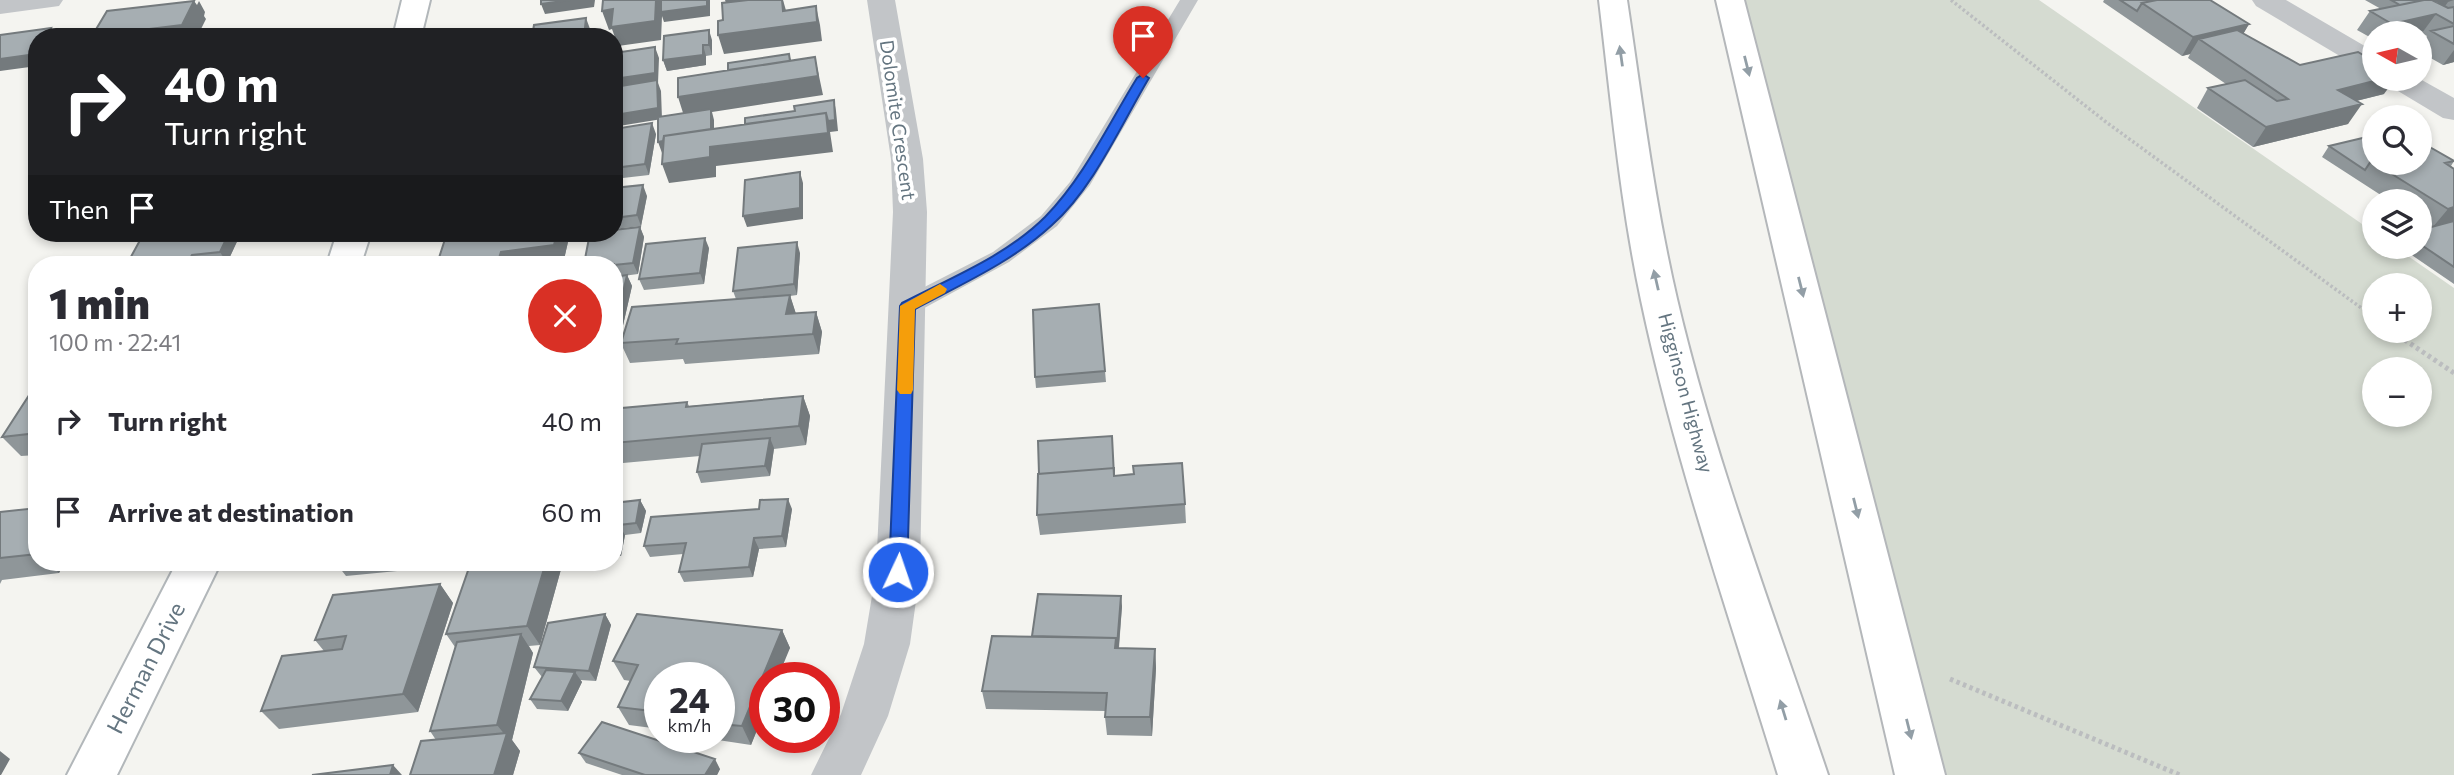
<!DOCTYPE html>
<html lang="en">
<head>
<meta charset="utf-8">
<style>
  body { margin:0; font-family:Commissioner,sans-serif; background:#f2f2f3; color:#2b2b33; height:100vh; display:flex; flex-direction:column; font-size:26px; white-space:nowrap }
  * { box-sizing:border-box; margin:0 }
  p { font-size:23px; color:#7c7c81 }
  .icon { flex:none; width:38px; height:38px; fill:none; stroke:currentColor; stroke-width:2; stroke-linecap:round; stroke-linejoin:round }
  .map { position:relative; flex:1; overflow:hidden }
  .side { position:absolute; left:28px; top:256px; width:595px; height:315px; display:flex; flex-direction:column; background:#fff; border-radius:28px; box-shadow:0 4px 10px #0003 }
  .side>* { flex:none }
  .top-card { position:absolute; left:28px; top:28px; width:595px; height:214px; border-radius:28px; box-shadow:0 4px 10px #0003; background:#202124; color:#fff; overflow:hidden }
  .needle { width:46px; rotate:278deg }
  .controls { position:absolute; left:2362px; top:21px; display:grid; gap:14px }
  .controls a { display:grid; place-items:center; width:70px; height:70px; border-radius:50%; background:#fff; box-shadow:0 4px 10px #0003; font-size:35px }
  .speed { position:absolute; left:644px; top:662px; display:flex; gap:14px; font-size:35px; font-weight:700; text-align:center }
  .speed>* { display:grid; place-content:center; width:91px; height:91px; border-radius:50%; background:#fff; box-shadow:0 4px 10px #0003; line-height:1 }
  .speed small { font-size:18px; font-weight:400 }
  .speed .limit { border:10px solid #d22; background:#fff; color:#111 }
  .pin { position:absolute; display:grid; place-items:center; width:60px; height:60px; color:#fff; margin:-72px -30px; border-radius:50% 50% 50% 0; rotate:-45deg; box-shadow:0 0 7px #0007 }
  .pin .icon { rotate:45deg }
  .me { position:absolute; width:77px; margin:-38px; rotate:3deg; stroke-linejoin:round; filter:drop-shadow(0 0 5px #0008) }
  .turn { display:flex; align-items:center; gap:24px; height:147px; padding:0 21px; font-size:32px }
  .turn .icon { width:91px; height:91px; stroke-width:2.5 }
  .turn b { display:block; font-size:49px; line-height:60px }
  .then { display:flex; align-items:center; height:66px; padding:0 21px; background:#0003; gap:14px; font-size:26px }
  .round { display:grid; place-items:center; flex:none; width:74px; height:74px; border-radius:37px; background:#f2f2f3 }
  .head { display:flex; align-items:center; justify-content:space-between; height:119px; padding:0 21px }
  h1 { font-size:42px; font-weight:800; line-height:52px }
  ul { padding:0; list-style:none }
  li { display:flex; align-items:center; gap:21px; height:91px; padding:0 21px }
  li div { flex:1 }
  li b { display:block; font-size:26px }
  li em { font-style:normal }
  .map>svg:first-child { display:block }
  .green { fill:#d5dbd1; fill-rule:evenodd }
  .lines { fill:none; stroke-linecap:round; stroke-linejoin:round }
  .secondary-casing { stroke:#b2b7ba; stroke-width:4 }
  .highway-casing { stroke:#b4b7ba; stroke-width:4 }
  .path-far1 { stroke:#bbbdbf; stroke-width:3.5; stroke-dasharray:2.5 2.5; stroke-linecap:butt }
  .path { stroke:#bbbdbf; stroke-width:5; stroke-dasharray:3.5 3.5; stroke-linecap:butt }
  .lane { fill:#c2c5c8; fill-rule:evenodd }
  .street { fill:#c2c5c8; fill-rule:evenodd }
  .secondary { fill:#fff; fill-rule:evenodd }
  .highway { fill:#fff; fill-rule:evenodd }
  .wall { fill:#8f9699 }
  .shaded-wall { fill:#747a7d }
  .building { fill:#a6aeb2; stroke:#747a7d; stroke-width:2 }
  .oneway { fill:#929ea6 }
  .route { fill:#2563eb; stroke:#184099; stroke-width:2 }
  .slow { fill:#f59e0b }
  .labels { text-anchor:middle; stroke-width:7; stroke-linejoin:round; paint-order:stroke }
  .street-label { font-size:19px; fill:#647580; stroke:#fff }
  .near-street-label { font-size:23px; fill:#647580; stroke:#fff }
</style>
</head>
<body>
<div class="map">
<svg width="2454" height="775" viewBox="0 0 2454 775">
  <rect width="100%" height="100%" fill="#f4f4f0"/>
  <!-- green -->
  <path class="green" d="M1735 0H2039L2375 233V247H2395L2454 288V775H1925ZM2375 285H2420V331H2375ZM2375 369H2420V415H2375Z"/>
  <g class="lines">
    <!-- secondary casing -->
    <g class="secondary-casing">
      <path id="secondary" d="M402 0H430L421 37H393Z
        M337 233H371L361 264H327Z
        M177 562H221L117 775H67Z"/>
    </g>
    <!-- highway casing -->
    <g class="highway-casing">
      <path id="highway" d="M1599 0H1627C1642 100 1654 200 1677 299 1715 461 1775 617 1828 775H1778C1730 618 1675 461 1641 300 1620 201 1611 100 1599 0Z
        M1716 0H1744L1945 775H1895Z"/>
    </g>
    <!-- path-far1 -->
    <path class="path-far1" d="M1951 0 2106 122 2375 318
      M2392 331 2396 334"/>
    <!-- path -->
    <path class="path" d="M2393 332 2454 373
      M1950 679 2180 775"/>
    <!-- lane -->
    <path class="lane" d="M1180 0H1198L1090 185 1057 226 1009 262 917 312 908 314 899 312 896 306 899 300 993 252 1041 216 1070 182Z"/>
    <!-- street -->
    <path class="street" d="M0 0H63L59 6 0 14Z
      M867 0H895L923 159 927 212 920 572 910 644 888 716 861 775H811L841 714 864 644 876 572 893 212 891 159Z
      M2252 0H2286L2375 52V74L2365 71 2256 6Z
      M2384 79H2420L2454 98V120L2443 118 2388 85Z"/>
    <!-- secondary -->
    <use href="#secondary" class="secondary"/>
    <!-- highway -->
    <use href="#highway" class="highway"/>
  </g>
  <!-- wall -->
  <path class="wall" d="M2104 0H2210L2249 24 2243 34 2300 65 2384 94 2356 101 2348 124 2253 147 2197 108 2208 88 2226 84 2188 58 2190 54 2182 56 2103 2Z
    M2365 0H2454V62L2443 65 2420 52V46L2427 36 2422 33H2375V40L2357 30 2370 11 2381 9Z
    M712 40V55L706 56V65L667 71 663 60Z
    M614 129 656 134 649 175 614 179Z
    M2375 135V163L2454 161 2451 166 2454 169V284L2400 247H2420V230L2430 227 2420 221V201H2390L2322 157 2329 146Z
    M614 188 647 196 641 226 614 229Z
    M640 227 644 237 638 274 623 276 627 275 632 286 621 334 614 335V264Z
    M148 233H241L227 263 217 264H127Z
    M447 233H570L563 264H437Z
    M709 248 704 284 644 290 639 279Z
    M800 253 797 295 790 296 796 314 816 312 822 332 819 354 685 364 683 359 630 363 623 348 614 382 621 343 736 299 733 291Z
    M1099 304 1106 382 1036 388 1035 377Z
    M37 383V455L21 456 2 437Z
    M803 396 810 416 806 445 774 449 770 476 701 483 697 472 700 456 623 463 614 445V440L687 402 689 406Z
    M1039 474 1115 476 1185 504 1186 523 1040 535 1037 515Z
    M640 500 646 511 641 533 625 535 621 556H614V503Z
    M37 508V562H65L59 573 2 580 0 584V512Z
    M792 509 786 547 759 549 753 577 684 582 679 572 683 554 650 557 644 546Z
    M335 562H470L469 564 346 576Z
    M563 562 540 645 529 646 533 653 512 740 520 751 513 775H410L436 740 430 731 455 647 446 634Z
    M440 584 453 603 418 712 279 729 261 711 324 651 315 640Z
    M1122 606 1119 648 1155 649 1156 668 1152 736 1107 735 1105 717V711L986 709 982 691 1032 636Z
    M605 614 611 625 596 681 580 680 582 682 568 711 537 709 530 699 542 677 534 667Z
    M782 630 790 648 765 677V710L751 745 698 737H719V677H660V729L629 725 618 707 631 681 624 680 613 661Z
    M579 753 720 769 717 775H622L586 763Z"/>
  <!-- shaded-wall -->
  <path class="shaded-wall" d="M570 0H595L594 7 545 14 541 4Z
    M656 0H710V16L664 22 662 16 661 40 618 46 612 29 609 30 602 11Z
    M725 0H769L727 6Z
    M782 0H783L787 14 816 6 820 25 822 41 724 54 718 35 783 11Z
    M2446 0H2454L2448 2 2443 9H2408Z
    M194 1 197 5 199 1 205 12 204 16 206 19 197 37 92 36Z
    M2436 14 2422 33H2386L2392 24Z
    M586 18 593 37H584Z
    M2249 24 2238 43 2199 39 2190 54 2182 56 2193 37Z
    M51 28 57 37H46Z
    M709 30 712 40V55L709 45Z
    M703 45 706 56V65L667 71 663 60Z
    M655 47 659 58 658 83 661 91 662 119 619 126 615 115 614 79Z
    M2454 50V62L2443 65Z
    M37 53V66L0 71V59Z
    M789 54 792 64 815 57 823 95 712 112 714 120V145L662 153 658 142 684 116 678 97Z
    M2382 79H2395L2384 94 2324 109 2338 90Z
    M834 100 836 111 838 131 830 132 833 152 716 166V177L669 183 662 164 710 147 826 113Z
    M2362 104 2348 124 2253 147 2266 127Z
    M652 123 656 134 649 175 645 164Z
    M800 172 803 183V219L747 227 743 216Z
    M643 185 647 196 641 226 637 215Z
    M2454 207V223L2432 228 2448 209Z
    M640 227 644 237 638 274 633 263Z
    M229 233H241L227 263 220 252Z
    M557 233H570L563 264H502L499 258 501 252Z
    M705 238 709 248 704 284 700 273Z
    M797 242 800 253 797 295 794 284Z
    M192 255 198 264H187Z
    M627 275 632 286 621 334 616 324Z
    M790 295 796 314H786Z
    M816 312 822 332 819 354 813 334Z
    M619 336 623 348 614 382V352Z
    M803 396 810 416 806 445 799 426Z
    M770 438 774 448 770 476 765 466Z
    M788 499 792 509 786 547 782 536Z
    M640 500 646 511 641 533 636 523Z
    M619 525 625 535 621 556 615 545Z
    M754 538 759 549 753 577 749 567Z
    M47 562H65L59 573Z
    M546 562H563L540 645 527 626Z
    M440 584 453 603 418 712 403 694Z
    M1121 596 1122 606 1118 656 1115 648Z
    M605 614 611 625 596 681 589 671Z
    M782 630 790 648 778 677H765V710L751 745 742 726Z
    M521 634 533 653 512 740 520 751 513 775H494L506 736 497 725Z
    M1155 649 1156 668 1152 736 1150 717Z
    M575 672 582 682 568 711 561 701Z
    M0 751 10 759 1 775H0Z
    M715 759 720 769 717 775H705Z
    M393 765 402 775H390Z"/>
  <!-- building -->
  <path class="building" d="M541 0H570L541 4Z
    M603 0H656L655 21 611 27 613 9 602 11Z
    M661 0H707V6L661 12Z
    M748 0H782L783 11 816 6 817 22 718 35V21L723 20 722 3Z
    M2120 0H2157L2142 3 2137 11Z
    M2157 0H2210L2249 24 2193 37 2142 3Z
    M2391 0H2424L2400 5Z
    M2424 0H2432L2448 8 2454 7V24L2436 14 2392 24 2370 11Z
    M2432 0H2446L2436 2Z
    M194 1 182 25 92 36 107 11Z
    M586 18 584 37H532L534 25Z
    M2454 26V44L2431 31Z
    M51 28 46 37H37L36 54 0 59V35Z
    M709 30V45H703V55L663 60 664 36Z
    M2237 30 2300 65 2358 52 2375 62V79H2382L2338 90 2362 104 2266 127 2208 88 2245 80 2277 101 2288 99 2199 39Z
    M655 47V73L614 79V53Z
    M789 54 790 61 728 70V63Z
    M815 57 818 76 678 97V78Z
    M657 80 658 108 615 115V87Z
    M834 100 835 120 828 121 826 113 745 124V118L795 111 794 106Z
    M711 109V129L664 136 663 141 658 142V117Z
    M826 113 828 133 710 147V157L662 164 664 136Z
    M652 123 645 164 614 168V129Z
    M2375 135V160L2371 161 2365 170 2329 146Z
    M2428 146 2454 161 2445 163 2454 169V207L2448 209 2371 161 2375 160V163H2420V148Z
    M800 172V208L743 216 745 180Z
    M643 185 637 215 614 218V188Z
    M2454 221V267L2420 244V230Z
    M640 227 633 263 614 265V264H584L590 233H614V230Z
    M144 233H229L220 252 192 255 187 264H127Z
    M447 233H557L554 245 501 252 499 258 450 264H437Z
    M705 238 700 273 639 279 646 244Z
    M797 242 794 284 733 291 738 248Z
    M627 275 616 324H614V277Z
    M790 295 786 314 816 312 813 334 676 344 678 339 621 343 632 307Z
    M1099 304 1105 371 1035 377 1033 310Z
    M619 336 614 352V337Z
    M37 383V433L2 437Z
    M803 396 799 426 614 443 622 408 687 402 686 407Z
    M1112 436 1114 476V468L1039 474 1038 441Z
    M770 438 765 466 697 472 702 444Z
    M1182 463 1185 504 1037 515 1038 474 1114 468V476L1134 474 1133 466Z
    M788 499 782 536 754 538 749 567 679 572 686 543 644 546 651 517 759 509 760 500Z
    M640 500 636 523 619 525 614 545V503Z
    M37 508V554L0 558V512Z
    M471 562H546L527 626 446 634Z
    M440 584 403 694 261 711 282 656 342 649 346 636 315 640 333 595Z
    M1038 594 1121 596 1117 646 1116 638 1032 636Z
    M605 614 589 671 534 667 548 623Z
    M637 614 782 630 742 726 719 724V677H660V712L618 707 638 665 613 661Z
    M521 634 497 725 430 731 457 642Z
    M992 636 1116 638 1115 648 1155 649 1150 717H1105L1107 693 982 691Z
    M546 670 575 672 561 701 530 699Z
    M602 722 715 759 705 775H645L579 753Z
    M507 733 494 775H410L421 741Z
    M393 765 390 775H312Z"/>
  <!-- one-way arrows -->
  <defs><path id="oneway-solid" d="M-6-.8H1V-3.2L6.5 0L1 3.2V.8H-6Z" transform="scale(1.75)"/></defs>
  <g class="oneway">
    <use href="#oneway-solid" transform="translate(1621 56) rotate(-98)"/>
    <use href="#oneway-solid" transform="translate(1747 66) rotate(76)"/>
    <use href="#oneway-solid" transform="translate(1656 280) rotate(-103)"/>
    <use href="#oneway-solid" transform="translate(1801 287) rotate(76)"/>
    <use href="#oneway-solid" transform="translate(1856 508) rotate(76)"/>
    <use href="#oneway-solid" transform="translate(1783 710) rotate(-107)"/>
    <use href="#oneway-solid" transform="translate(1909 729) rotate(76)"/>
  </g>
  <!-- route -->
  <path class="route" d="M1143 74 1149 78C1121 125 1093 189 1052 225 1012 262 962 284 915 309L907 572 905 577 898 579 892 577 889 572 900 306 902 303C950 278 1006 256 1045 217 1084 177 1108 125 1137 78Z"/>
  <!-- slow -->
  <path class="slow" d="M940 284 947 289 945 293 915 309 913 390 911 394H900L897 390 900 306Z"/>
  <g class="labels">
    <!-- street labels -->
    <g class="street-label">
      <text transform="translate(898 120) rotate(82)" y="7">Dolomite Crescent</text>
      <text transform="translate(1686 393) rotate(75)" y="7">Higginson Highway</text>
    </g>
    <!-- near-street labels -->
    <g class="near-street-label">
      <text transform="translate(146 668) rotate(-63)" y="8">Herman Drive</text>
    </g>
  </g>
</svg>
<div class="controls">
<a><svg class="needle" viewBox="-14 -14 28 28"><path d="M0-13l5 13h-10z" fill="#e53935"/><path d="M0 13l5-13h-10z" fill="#7c7c81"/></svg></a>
<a><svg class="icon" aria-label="search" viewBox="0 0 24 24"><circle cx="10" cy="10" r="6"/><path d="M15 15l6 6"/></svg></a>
<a><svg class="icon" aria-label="layers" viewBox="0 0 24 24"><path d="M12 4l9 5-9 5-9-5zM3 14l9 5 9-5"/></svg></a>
<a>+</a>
<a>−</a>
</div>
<div class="speed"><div>24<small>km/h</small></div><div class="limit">30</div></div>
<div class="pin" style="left:1143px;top:78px;background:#d93025"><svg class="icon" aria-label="arrive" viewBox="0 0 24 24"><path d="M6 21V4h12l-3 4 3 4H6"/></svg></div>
<svg class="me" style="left:898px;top:572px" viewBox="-20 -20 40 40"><circle r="17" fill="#2563eb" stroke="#fff" stroke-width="3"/><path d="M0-11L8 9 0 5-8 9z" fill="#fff"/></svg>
<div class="top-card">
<div class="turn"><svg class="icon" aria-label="right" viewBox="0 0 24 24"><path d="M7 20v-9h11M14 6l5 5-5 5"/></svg><div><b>40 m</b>Turn right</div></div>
<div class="then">Then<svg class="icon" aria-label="arrive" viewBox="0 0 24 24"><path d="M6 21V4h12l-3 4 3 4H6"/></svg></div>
</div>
<section class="side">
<div class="head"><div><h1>1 min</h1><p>100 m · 22:41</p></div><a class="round" style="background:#d93025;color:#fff"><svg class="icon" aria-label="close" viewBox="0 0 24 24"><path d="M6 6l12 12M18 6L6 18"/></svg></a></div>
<ul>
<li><svg class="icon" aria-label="right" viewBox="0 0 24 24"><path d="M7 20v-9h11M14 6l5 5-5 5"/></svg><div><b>Turn right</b></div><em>40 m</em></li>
<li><svg class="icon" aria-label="arrive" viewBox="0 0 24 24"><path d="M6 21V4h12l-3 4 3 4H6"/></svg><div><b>Arrive at destination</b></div><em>60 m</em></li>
</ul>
</section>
</div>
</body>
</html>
